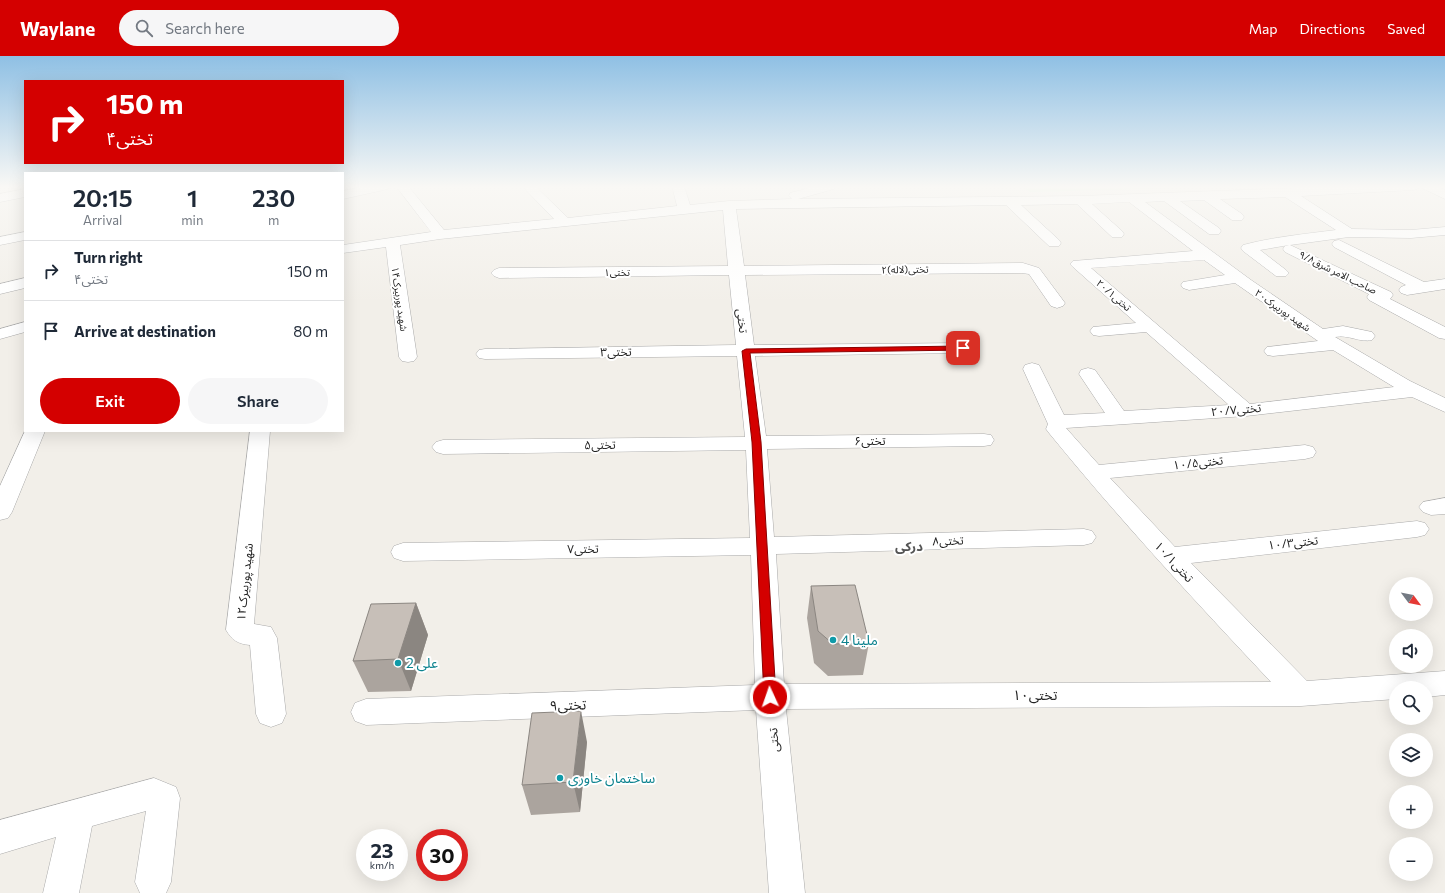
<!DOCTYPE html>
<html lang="en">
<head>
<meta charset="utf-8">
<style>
  body { margin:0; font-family:Commissioner,"Noto Sans Arabic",sans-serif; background:#f6f6f7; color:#1f2937; height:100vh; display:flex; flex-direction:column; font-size:15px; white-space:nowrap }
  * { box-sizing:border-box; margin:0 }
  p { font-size:13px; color:#747a83 }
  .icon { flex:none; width:22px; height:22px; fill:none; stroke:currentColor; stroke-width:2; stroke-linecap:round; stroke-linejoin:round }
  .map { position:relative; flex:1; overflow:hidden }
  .details { position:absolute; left:24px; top:116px; width:320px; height:260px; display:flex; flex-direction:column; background:#fff; border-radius:0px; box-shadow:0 4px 16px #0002 }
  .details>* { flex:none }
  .guide { position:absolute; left:24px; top:24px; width:320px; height:84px; border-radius:0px; box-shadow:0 4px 16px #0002; background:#d40000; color:#fff; overflow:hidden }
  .needle { width:26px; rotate:122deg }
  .buttons { position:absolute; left:1389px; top:521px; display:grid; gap:8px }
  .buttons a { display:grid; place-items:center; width:44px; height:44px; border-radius:50%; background:#fff; box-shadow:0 4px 16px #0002; font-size:20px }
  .speed { position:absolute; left:356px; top:773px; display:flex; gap:8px; font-size:20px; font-weight:700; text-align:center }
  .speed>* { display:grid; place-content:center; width:52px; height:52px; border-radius:50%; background:#fff; box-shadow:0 4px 16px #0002; line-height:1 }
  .speed small { font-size:10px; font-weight:400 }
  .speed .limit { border:6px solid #d22; background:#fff; color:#111 }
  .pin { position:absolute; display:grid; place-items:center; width:34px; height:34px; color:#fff; margin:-17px; border-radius:8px; box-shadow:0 2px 6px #0006 }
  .me { position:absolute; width:44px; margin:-22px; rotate:357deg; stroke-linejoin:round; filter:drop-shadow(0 0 3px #0008) }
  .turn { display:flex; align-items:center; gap:14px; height:84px; padding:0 16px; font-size:18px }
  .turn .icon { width:52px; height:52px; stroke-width:2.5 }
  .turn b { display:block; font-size:28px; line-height:34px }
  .eta { display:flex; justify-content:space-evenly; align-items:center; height:68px; text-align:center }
  .eta b { font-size:24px; font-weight:600; line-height:28px }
  .action { display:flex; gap:8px; margin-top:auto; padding:8px 16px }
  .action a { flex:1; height:46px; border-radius:24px; background:#d40000; color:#fff; font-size:16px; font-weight:600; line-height:46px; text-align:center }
  .action a+a { background:#f6f6f7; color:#1f2937 }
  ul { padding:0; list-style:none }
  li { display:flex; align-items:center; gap:12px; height:60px; padding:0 16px; border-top:1px solid #e0e1e3 }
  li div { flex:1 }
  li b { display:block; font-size:15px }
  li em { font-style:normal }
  header { display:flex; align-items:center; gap:24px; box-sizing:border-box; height:56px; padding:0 20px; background:#d40000; color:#fff }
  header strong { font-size:19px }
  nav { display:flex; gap:22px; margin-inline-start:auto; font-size:14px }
  .search { width:280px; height:36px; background:#f6f6f7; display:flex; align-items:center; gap:10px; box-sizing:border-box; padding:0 14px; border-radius:22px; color:#747a83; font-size:15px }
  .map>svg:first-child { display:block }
  .park { fill:#c8facc }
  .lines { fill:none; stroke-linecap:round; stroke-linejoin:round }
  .minor-casing { stroke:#a9a9a9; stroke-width:1 }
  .minor { fill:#fff; fill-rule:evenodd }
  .wall { fill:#aba49e }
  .shaded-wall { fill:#8b8681 }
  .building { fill:#c7bfb8; stroke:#8b8681 }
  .route { fill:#d40000; stroke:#8a0000 }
  .culture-dot { fill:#0f9aa8; stroke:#fff; stroke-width:1.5 }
  .labels { text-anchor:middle; stroke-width:4; stroke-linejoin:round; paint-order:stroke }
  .far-street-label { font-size:10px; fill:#222; stroke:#fff }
  .street-label { font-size:12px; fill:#222; stroke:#fff }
  .neighbourhood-label { font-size:13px; font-weight:bold; fill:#555; stroke:#fff }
  .near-culture-label { font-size:14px; fill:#0d838f; stroke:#fff; text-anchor:start }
  .near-street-label { font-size:14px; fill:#222; stroke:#fff }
</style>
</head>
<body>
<header>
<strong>Waylane</strong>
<div class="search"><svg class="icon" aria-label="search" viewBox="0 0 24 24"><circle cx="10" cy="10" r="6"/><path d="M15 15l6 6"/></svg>Search here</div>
<nav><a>Map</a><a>Directions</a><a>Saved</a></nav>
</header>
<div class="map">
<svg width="1445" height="837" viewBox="0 0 1445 837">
  <rect width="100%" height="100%" fill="#f2efe9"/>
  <!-- park -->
  <path class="park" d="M1031 130H1165L1173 132 1030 136 1024 132Z"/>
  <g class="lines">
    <!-- minor casing -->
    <g class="minor-casing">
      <path id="minor" d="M368 130H390L388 133 343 143V135Z
        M396 130H408L444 174 554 163 522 130H535L568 162 677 150 672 130H684L690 149 729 145 792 143 789 140 790 137 817 130H836L834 133 798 143 1080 140 1350 130H1419L1417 133 1413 134 1301 140 1352 173 1411 174 1445 171V179L1411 182 1349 181 1290 189 1391 236 1393 239 1390 243 1445 271V283L1439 282 1369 244 1367 241 1369 238 1285 196 1283 193 1285 190 1289 189 1260 194 1286 214 1289 217 1286 220H1276L1243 195 1241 192 1243 189C1273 181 1305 178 1336 174L1285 141 1220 143 1242 158 1244 161 1242 164H1232L1204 144 1180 145 1219 172 1221 175 1219 178H1209L1164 145 1145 146 1251 224 1323 273 1343 270 1372 276 1375 280 1372 284C1360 287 1348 278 1335 281L1410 325 1445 342V356L1412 341 1246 360 1066 372 1099 409 1305 389 1313 391 1316 396 1313 401 1305 403 1110 422 1175 491 1417 465 1425 467 1429 473 1425 479 1417 481 1191 507 1307 625 1445 615V639L1426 641V632H1396V643L1301 650 786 653 805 837H769L756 654 366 669 355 665 351 656 355 647 366 643 755 629 751 499 403 505 394 502 391 496 394 490 403 487 750 482 746 394 443 398 436 396 432 391 436 386 443 384 745 381 737 300 485 303 479 302 476 298 479 294 485 293 736 289 729 219 499 222 494 220 491 217 494 214 499 212 728 210 723 154 440 183 400 189 417 301 414 305 408 306 402 305 399 301 386 191 343 197V189L431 176ZM1129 146 1193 195 1073 205 1070 208 1073 211 1136 267 1093 271 1090 275 1093 279 1099 280 1146 276 1229 349 1124 355 1095 314 1088 312 1081 314 1079 318 1105 357 1064 359 1039 309 1032 307 1025 309 1023 313 1048 368 1046 373 1049 377C1119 463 1194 544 1271 626L784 628 776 498 1084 489 1092 487 1096 481 1092 475 1084 473 774 481 767 393 984 390 991 389 994 384 991 379 984 378 766 380 755 300 963 297 969 296 972 292 969 288 963 287 754 289 745 219 1022 217 1029 218 1051 250 1057 252 1063 250 1065 247 1039 212 1023 207 744 210 736 153 1006 149 1049 190H1059L1061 187 1059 184 1021 149 1077 148 1112 181H1122L1124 178 1122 175 1092 148ZM1204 204 1225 219 1183 226 1181 229 1183 232 1189 234 1235 227 1318 285 1267 291 1264 295 1267 299 1273 300 1333 294 1394 331 1250 348 1091 212Z
        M1422 130H1437L1445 134V143L1424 133Z
        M25 133V141L0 146V138Z
        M25 176V184L0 189V181Z
        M1339 184 1424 226 1445 223V233L1407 239 1401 237 1399 234 1401 231 1406 229 1334 191 1332 188 1334 185Z
        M25 222V232L0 238V228Z
        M25 266V276L0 283V273Z
        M25 375H45L12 456 8 462 0 464V430Z
        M250 375H270L254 568 271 571 277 582 286 658 282 667 271 671 260 667 256 658 250 589C238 588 232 584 226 574Z
        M1445 442V458L1431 459 1423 456 1419 451 1423 446Z
        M154 722 176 731 180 742 171 826 166 837H140L135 826 146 755 92 770 79 837H43L56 781 0 798V764Z"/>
    </g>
    <!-- minor -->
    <use href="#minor" class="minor"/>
  </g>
  <!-- wall -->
  <path class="wall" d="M811 530 869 587 863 619 828 620 814 607 807 562Z
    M416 547 428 579 411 635 368 636 353 605Z
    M587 686 580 756 531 759 522 729Z"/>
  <!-- shaded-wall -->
  <path class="shaded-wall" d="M416 547 428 579 411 635 398 603Z
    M581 655 587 686 580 756 573 726Z"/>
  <!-- building -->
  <path class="building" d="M855 529 869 587 833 588 818 575 811 530Z
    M416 547 398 603 353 605 371 548Z
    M581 655 573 726 522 729 532 657Z"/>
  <!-- sky -->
  <linearGradient id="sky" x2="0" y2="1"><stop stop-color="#8fc0e4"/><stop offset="0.53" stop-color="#f9f8f5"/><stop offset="1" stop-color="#f9f8f5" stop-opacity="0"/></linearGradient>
  <rect width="1445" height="247" fill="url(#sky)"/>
  <!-- route -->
  <path class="route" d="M963 290 966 291V294L750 297 761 386 776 641 774 645 770 646 766 645 764 641 752 386 742 295 746 293Z"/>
  <!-- markers -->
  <g class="culture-dot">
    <circle cx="833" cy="584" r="4"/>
    <circle cx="398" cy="607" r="4"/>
    <circle cx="560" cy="722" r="4"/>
  </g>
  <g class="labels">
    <!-- far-street labels -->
    <g class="far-street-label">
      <text transform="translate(905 213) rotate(-1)" y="4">۲تختی(لاله)</text>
      <text x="617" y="220">تختی۱</text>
      <text transform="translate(1338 216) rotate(26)" y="4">صاحب الامر شرق۹/۸</text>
      <text transform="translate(1114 239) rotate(41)" y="4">تختی۲۰/۱</text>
      <text transform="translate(400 243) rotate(82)" y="4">شهید پوربیرک۱۴</text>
      <text transform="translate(1283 254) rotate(35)" y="4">شهید پوربیرک۲۰</text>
    </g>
    <!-- street labels -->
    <g class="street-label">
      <text transform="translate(742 265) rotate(83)" y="4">تختی</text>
      <text transform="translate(616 296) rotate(-1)" y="4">تختی۳</text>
      <text transform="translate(1236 354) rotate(-5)" y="4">تختی۲۰/۷</text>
      <text x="870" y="389">تختی۶</text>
      <text transform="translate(600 389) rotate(-1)" y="4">تختی۵</text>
      <text transform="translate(1198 407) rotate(-6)" y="4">تختی۱۰/۵</text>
      <text transform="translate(948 485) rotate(-2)" y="4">تختی۸</text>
      <text transform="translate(1293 487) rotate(-6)" y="4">تختی۱۰/۳</text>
      <text transform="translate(583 493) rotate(-1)" y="4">تختی۷</text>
      <text transform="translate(1174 506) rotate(47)" y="4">تختی۱۰/۱</text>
      <text transform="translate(245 526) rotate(-84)" y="4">شهید پوربیرک۱۲</text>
      <text transform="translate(774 684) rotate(-95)" y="4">تختی</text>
    </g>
    <!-- neighbourhood labels -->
    <g class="neighbourhood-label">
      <text x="909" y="495">درکی</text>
    </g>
    <!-- near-culture labels -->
    <g class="near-culture-label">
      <text x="841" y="589">ملینا 4</text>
      <text x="406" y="612">علی 2</text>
      <text x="568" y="727">ساختمان خاوری</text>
    </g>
    <!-- near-street labels -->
    <g class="near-street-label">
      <text x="1035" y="644">تختی۱۰</text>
      <text transform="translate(568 649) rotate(-2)" y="5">تختی۹</text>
    </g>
  </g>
</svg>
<div class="buttons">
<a><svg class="needle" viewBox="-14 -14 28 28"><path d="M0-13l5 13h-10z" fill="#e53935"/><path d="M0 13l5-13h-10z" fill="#747a83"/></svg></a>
<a><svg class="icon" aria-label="sound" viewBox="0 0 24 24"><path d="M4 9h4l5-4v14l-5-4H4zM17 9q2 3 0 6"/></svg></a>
<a><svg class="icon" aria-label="search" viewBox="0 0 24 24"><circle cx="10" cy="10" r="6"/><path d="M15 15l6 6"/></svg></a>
<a><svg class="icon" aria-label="layers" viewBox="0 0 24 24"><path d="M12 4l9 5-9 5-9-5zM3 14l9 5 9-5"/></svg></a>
<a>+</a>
<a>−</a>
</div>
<div class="speed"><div>23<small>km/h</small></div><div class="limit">30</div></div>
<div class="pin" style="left:963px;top:292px;background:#d93025"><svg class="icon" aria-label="arrive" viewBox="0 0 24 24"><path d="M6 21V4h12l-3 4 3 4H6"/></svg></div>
<svg class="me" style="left:770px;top:641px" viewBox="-20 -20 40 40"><circle r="17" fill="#d40000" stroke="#fff" stroke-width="3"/><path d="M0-11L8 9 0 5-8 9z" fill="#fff"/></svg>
<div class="guide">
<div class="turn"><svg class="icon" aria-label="right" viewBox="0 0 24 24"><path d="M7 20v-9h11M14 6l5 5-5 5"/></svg><div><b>150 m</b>تختی۴</div></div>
</div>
<section class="details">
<div class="eta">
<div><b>20:15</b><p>Arrival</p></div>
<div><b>1</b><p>min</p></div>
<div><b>230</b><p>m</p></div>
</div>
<ul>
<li><svg class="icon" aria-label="right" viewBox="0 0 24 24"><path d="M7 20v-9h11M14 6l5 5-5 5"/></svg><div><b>Turn right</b><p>تختی۴</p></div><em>150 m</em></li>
<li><svg class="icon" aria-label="arrive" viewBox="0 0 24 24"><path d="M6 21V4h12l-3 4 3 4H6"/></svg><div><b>Arrive at destination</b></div><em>80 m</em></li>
</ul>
<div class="action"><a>Exit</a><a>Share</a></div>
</section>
</div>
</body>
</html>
